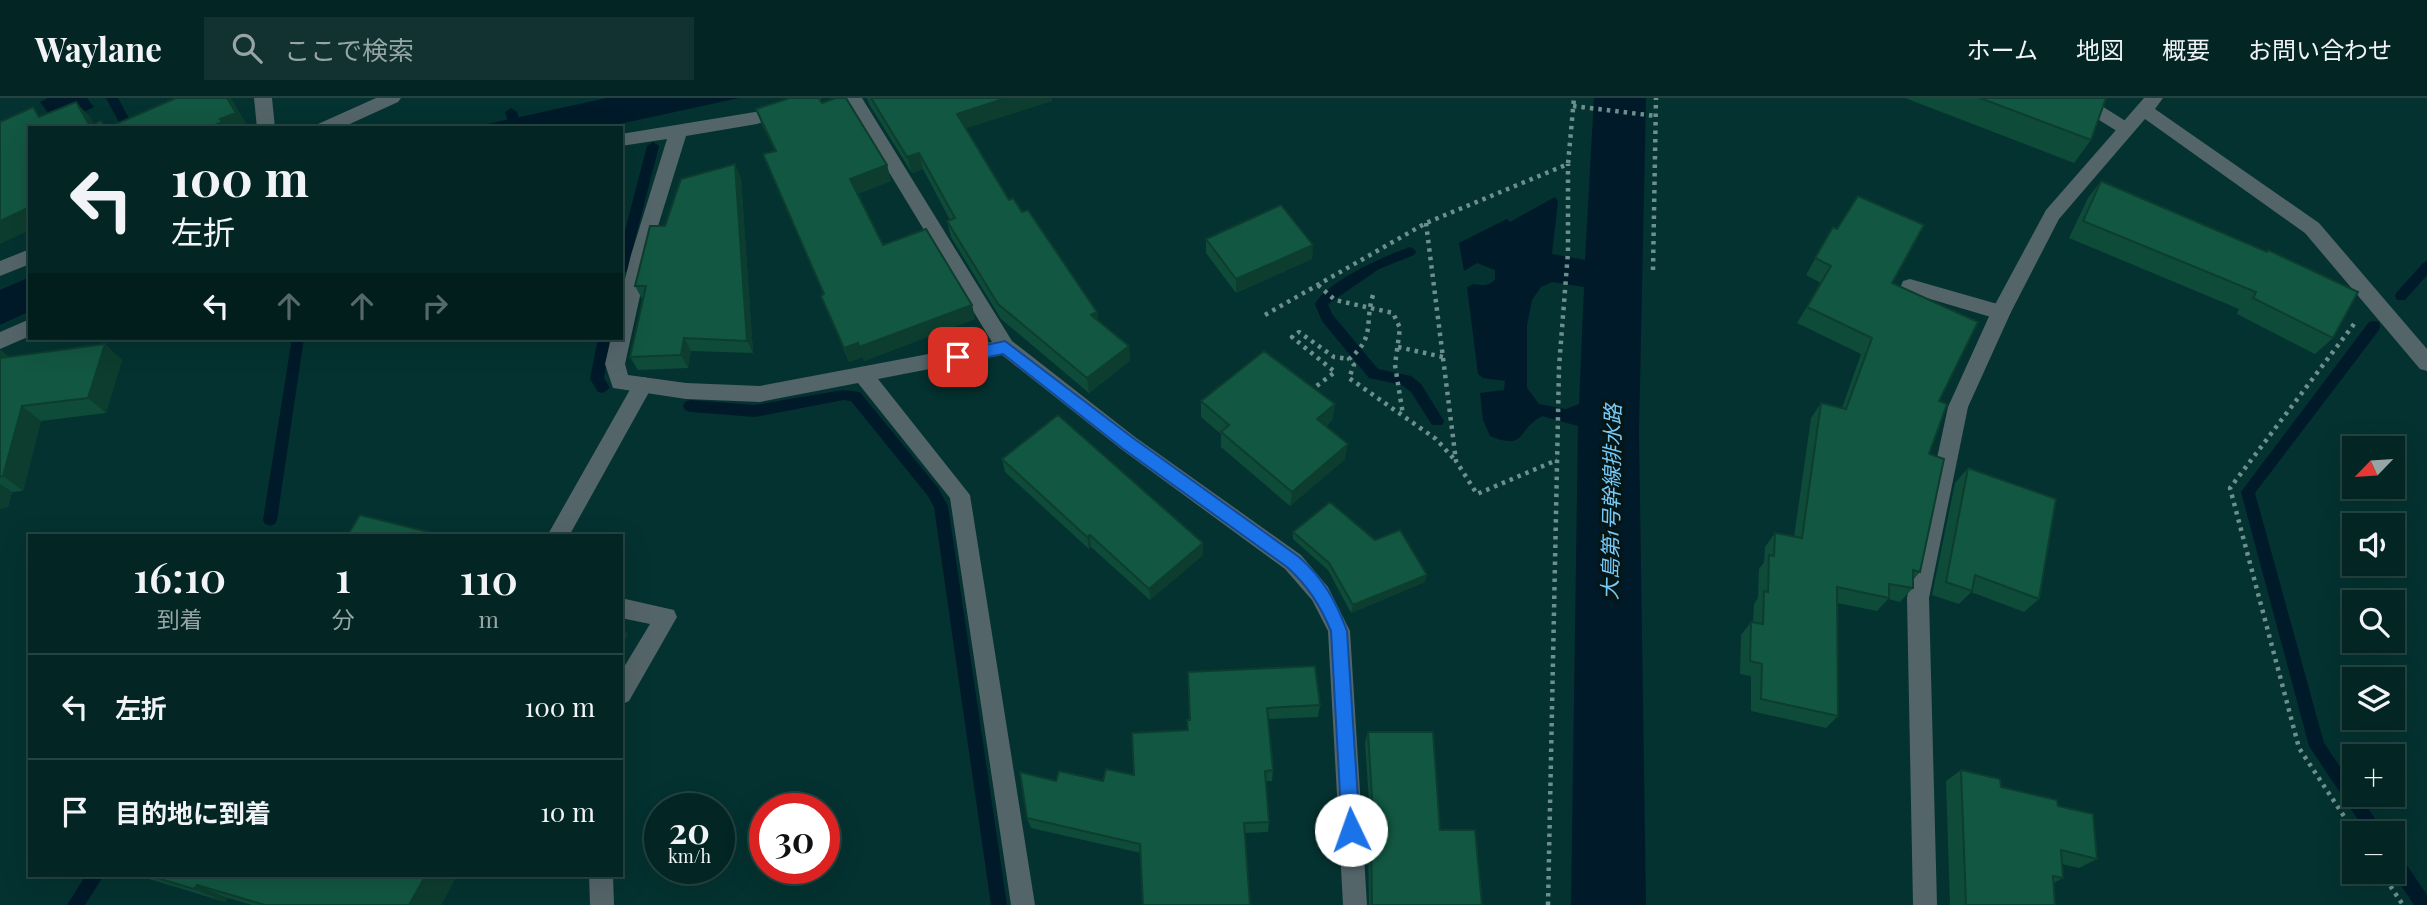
<!DOCTYPE html>
<html lang="ja">
<head>
<meta charset="utf-8">
<style>
  body { margin:0; font-family:"Playfair Display","Noto Sans JP",serif; background:#113231; color:#f1f3f6; height:100vh; display:flex; flex-direction:column; font-size:26px; white-space:nowrap }
  * { box-sizing:border-box; margin:0 }
  p { font-size:23px; color:#97a5a6 }
  .icon { flex:none; width:38px; height:38px; fill:none; stroke:currentColor; stroke-width:2; stroke-linecap:round; stroke-linejoin:round }
  .map { position:relative; flex:1; overflow:hidden }
  .panel { position:absolute; left:28px; top:436px; width:595px; height:343px; display:flex; flex-direction:column; background:#032624; border-radius:0px; box-shadow:0 7px 28px #0002,0 0 0 2px #244341 }
  .panel>* { flex:none }
  .guide { position:absolute; left:28px; top:28px; width:595px; height:214px; border-radius:0px; box-shadow:0 7px 28px #0002,0 0 0 2px #244341; background:#032624; color:#f1f3f6; overflow:hidden }
  .needle { width:46px; rotate:245deg }
  .tools { position:absolute; left:2342px; top:338px; display:grid; gap:14px }
  .tools a { display:grid; place-items:center; width:63px; height:63px; border-radius:0px; background:#032624; box-shadow:0 7px 28px #0002,0 0 0 2px #244341; font-size:35px }
  .speed { position:absolute; left:644px; top:695px; display:flex; gap:14px; font-size:35px; font-weight:700; text-align:center }
  .speed>* { display:grid; place-content:center; width:91px; height:91px; border-radius:50%; background:#032624; box-shadow:0 7px 28px #0002,0 0 0 2px #244341; line-height:1 }
  .speed small { font-size:18px; font-weight:400 }
  .speed .limit { border:10px solid #d22; background:#fff; color:#111 }
  .pin { position:absolute; display:grid; place-items:center; width:60px; height:60px; color:#fff; margin:-30px; border-radius:14px; box-shadow:0 4px 10px #0006 }
  .me { position:absolute; width:77px; margin:-38px; rotate:357deg; stroke-linejoin:round; filter:drop-shadow(0 0 5px #0008) }
  .turn { display:flex; align-items:center; gap:24px; height:147px; padding:0 28px; font-size:32px }
  .turn .icon { width:91px; height:91px; stroke-width:2.5 }
  .turn b { display:block; font-size:49px; line-height:60px }
  .lanes { display:flex; align-items:center; height:66px; padding:0 28px; background:#0003; justify-content:center; gap:35px; direction:ltr }
  .lanes .off { opacity:.35 }
  .eta { display:flex; justify-content:space-evenly; align-items:center; height:119px; text-align:center }
  .eta b { font-size:42px; font-weight:600; line-height:49px }
  ul { padding:0; list-style:none }
  li { display:flex; align-items:center; gap:21px; height:105px; padding:0 28px; border-top:2px solid #244341 }
  li div { flex:1 }
  li b { display:block; font-size:26px }
  li em { font-style:normal }
  header { display:flex; align-items:center; gap:42px; box-sizing:border-box; height:98px; padding:0 35px; background:#032624; border-bottom:2px solid #244341 }
  header strong { font-size:33px }
  nav { display:flex; gap:38px; margin-inline-start:auto; font-size:24px }
  .search { width:490px; height:63px; background:#113231; display:flex; align-items:center; gap:18px; box-sizing:border-box; padding:0 24px; border-radius:0px; color:#97a5a6; font-size:26px }
  .map>svg:first-child { display:block }
  .water { fill:#001a29; fill-rule:evenodd }
  .lines { fill:none; stroke-linecap:round; stroke-linejoin:round }
  .stream { fill:#001a29; fill-rule:evenodd }
  .path { stroke:#6d908e; stroke-width:4.5; stroke-dasharray:3.5 5; stroke-linecap:butt }
  .lane { fill:#546569; fill-rule:evenodd }
  .street { fill:#546569; fill-rule:evenodd }
  .wall { fill:#0f4b39 }
  .shaded-wall { fill:#0d3d2e }
  .building { fill:#125742; stroke:#0d3d2e; stroke-width:2 }
  .route { fill:#1a73e8; stroke:#114b97; stroke-width:2 }
  .labels { text-anchor:middle; stroke-width:7; stroke-linejoin:round; paint-order:stroke }
  .water-label { font-size:21px; font-style:italic; fill:#77c9f8; stroke:#061615 }
</style>
</head>
<body>
<header>
<strong>Waylane</strong>
<div class="search"><svg class="icon" aria-label="search" viewBox="0 0 24 24"><circle cx="10" cy="10" r="6"/><path d="M15 15l6 6"/></svg>ここで検索</div>
<nav><a>ホーム</a><a>地図</a><a>概要</a><a>お問い合わせ</a></nav>
</header>
<div class="map">
<svg width="2427" height="807" viewBox="0 0 2427 807">
  <rect width="100%" height="100%" fill="#043230"/>
  <!-- water -->
  <path class="water" d="M48 0H87L94 9 57 27 40 4Z
    M607 0H739L601 30H469Z
    M1594 0H1646L1639 335 1646 807H1571L1578 328 1542 318C1516 332 1527 353 1490 338L1483 322 1480 295 1504 292 1505 283 1483 280 1478 276 1467 189 1473 186C1482 187 1489 189 1495 181V172L1477 165 1464 173 1459 145 1507 121 1510 124 1555 99 1558 103 1552 156 1585 162ZM1552 184 1584 189 1579 306 1566 311 1539 306 1527 290V227L1532 202 1541 189Z
    M30 179V213L0 227V192Z"/>
  <g class="lines">
    <!-- stream -->
    <path class="stream" d="M106 0H118L134 30H122Z
      M511 10 517 14 522 30H510L505 14Z
      M653 44 659 48 627 173 621 178V148L647 48Z
      M1410 149 1414 151 1416 154 1414 157 1379 171 1328 206 1332 216 1378 271 1411 278 1421 286 1444 323 1442 327H1432L1411 294 1402 287 1369 280 1322 223 1315 206C1328 183 1384 158 1410 149Z
      M2427 163V177L2405 202H2397L2395 198 2397 194 2423 165Z
      M2374 223 2379 224 2380 228 2379 232 2255 395 2324 645 2354 689V696H2359L2384 735H2367L2309 648 2241 394 2369 224Z
      M292 240H304L277 422 275 426 270 428 265 426 263 422Z
      M598 240H610L604 280 610 290 603 295 598 294 590 281Z
      M843 292 860 294 938 390 948 408 1007 807H991L934 409 928 398 851 303 843 302 755 319 690 314 685 312 683 308 685 304 690 302 755 307Z
      M2392 752 2398 754 2427 797V807H2414L2392 774Z
      M86 777H104L85 807H67Z"/>
    <!-- path -->
    <path class="path" d="M1573 8 1656 18
      M1426 125 1456 363 1477 396 1557 362
      M1653 172 1656 0
      M1318 187 1335 202 1393 215 1400 230 1395 267 1403 317
      M1373 197C1364 226 1376 239 1349 261L1354 267 1349 280 1436 341 1454 361
      M1265 217 1426 125 1568 66 1574 0
      M2354 226 2230 390 2299 650 2355 735
      M1398 249 1443 259
      M1310 293 1335 274 1292 239 1299 234 1334 259 1349 261
      M2381 774 2403 807
      M1548 807 1559 269 1568 154V66"/>
    <!-- lane -->
    <path class="lane" d="M254 0H272L275 30H257Z
      M2067 0H2089L2132 27 2135 31 2132 35H2120L2070 4Z
      M1910 181 2008 209 2011 214 2008 219 2001 222 1903 193 1901 188 1903 183Z
      M643 279 650 281 653 287 569 438H547L636 281Z
      M621 500 674 512 677 519 629 603 621 607V574L650 526 621 520Z
      M589 777H613L614 807H590Z"/>
    <!-- street -->
    <path class="street" d="M376 0H401L398 4 341 30H315L318 26Z
      M794 0H821L818 4 757 26 686 38 649 157 625 266 628 277 686 285 760 288 992 244 844 0H862L1012 243 1135 339 1301 457 1328 489 1350 533 1367 807H1343L1328 533 1312 502 1285 471 1121 351 1002 257 878 281 970 397 1035 807H1011L950 400 858 285 760 304 686 301 613 290 605 266 611 240H621V197L631 157 667 41 621 48V36L755 14Z
      M2144 0H2163L2155 11 2319 125 2427 251V273L2420 271 2305 135 2145 21 2059 121 2011 214 1968 309 1929 500 1937 807H1913L1907 500 1948 309 1991 214 2046 112Z
      M30 151V166L0 178V163Z
      M30 221V238L0 251V234Z"/>
  </g>
  <!-- wall -->
  <path class="wall" d="M867 0H1052V3L966 30 1009 102 1022 114 1097 214 1098 222 1129 248 1130 263 1089 295 1001 221 951 139 947 123 950 122 923 71 912 75 869 6Z
    M1905 0H2106L2091 42 2074 65Z
    M822 5 887 67 891 83 857 96 883 147 972 207 975 221 864 263 863 259 849 264 821 198 824 197 763 56 775 53 762 27 756 11Z
    M741 80 753 255 691 253 688 270 638 272 630 259 643 201H642L635 188 665 128Z
    M2101 83 2333 240 2315 256 2237 216 2239 211 2069 140 2088 100Z
    M1833 129 1892 185 1939 303 1929 356 1920 474 1913 482V490L1900 504 1888 501 1877 513 1837 505 1838 618 1826 630 1751 613V578L1740 576 1741 537 1751 524 1753 525 1754 506 1758 500 1759 471 1764 464 1765 449 1775 435 1794 439 1811 320 1821 305 1842 310 1861 256 1797 225 1821 185 1806 177Z
    M1206 141 1313 147 1312 161 1236 195 1206 155Z
    M105 246 122 262 106 315 41 323 23 393 12 394 8 409 0 411V252L9 259Z
    M1201 303 1335 306 1332 322 1326 328 1345 361 1290 408 1221 349V336L1201 319Z
    M1002 361 1203 457 1150 502 1091 449 1089 451 1005 374Z
    M1968 370 2039 501 2024 514 1971 494 1959 506 1932 497 1955 385Z
    M1293 434 1425 484 1351 515 1328 472 1293 441Z
    M1188 574 1320 607 1318 619 1268 621 1273 672 1272 683H1266L1269 724 1268 734 1245 735 1141 755 1031 730 1027 720 1056 683H1103L1134 677 1188 632 1190 622Z
    M1368 634 1440 732 1482 807H1369L1368 741 1371 732 1365 645Z
    M1961 672 2001 689 2058 708 2097 761 2079 770 2062 766 2063 780 2054 785 2055 807H1950L1946 683Z
    M136 777H457L441 807H252L228 800 225 804Z"/>
  <!-- shaded-wall -->
  <path class="shaded-wall" d="M227 0H231L249 30H209L220 21Z
    M1006 0H1052V3L960 32 957 16Z
    M76 4 91 20 96 30 90 28Z
    M919 55 923 71 912 75 907 59Z
    M735 66 741 80 753 255 747 243Z
    M887 67 891 83 855 96 850 81Z
    M30 109V132L0 146V123Z
    M1313 147 1312 161 1236 195V181Z
    M972 207 975 221 864 263 859 249Z
    M1097 214 1099 229 1091 217Z
    M684 240 691 253 688 270 681 257Z
    M858 245 863 259 849 264 844 250Z
    M105 246 122 262 106 315 88 300Z
    M1129 248 1130 263 1089 295 1087 280Z
    M0 252 11 260 0 272Z
    M1335 306 1332 322 1315 336 1317 321Z
    M22 308 41 323 23 393 3 378Z
    M1348 346 1345 361 1290 408 1292 394Z
    M0 386 12 394 8 409 0 411Z
    M1090 437 1091 449 1089 451 1087 439Z
    M1203 445V457L1150 502 1149 491Z
    M1427 477 1425 484 1351 515 1353 507Z
    M622 529 628 536 621 550V532Z
    M426 777H457L441 807H409Z
    M197 787 228 800 225 804 194 791Z"/>
  <!-- building -->
  <path class="building" d="M176 0H227L236 15 220 21 222 24 209 30H107Z
    M790 0H819L822 5 836 0H846L887 67 850 81 883 147 926 131 972 207 859 249 858 245 844 250 821 198 824 196 763 56 776 53 756 11Z
    M871 0H1006L957 16 1009 102 1013 100 1022 114 1028 112 1097 214 1091 217 1129 248 1087 280 998 206 947 123 955 120 919 55 907 59Z
    M1980 0H2106L2091 42Z
    M76 4 90 28 101 23 105 30H30V109L0 123V24L33 9 39 19Z
    M735 66 747 243 684 240 681 257 630 259 646 188H635L650 128H665L681 81Z
    M2101 83 2267 154 2268 152 2358 194 2333 240 2253 200 2256 194 2083 123Z
    M1858 98 1924 127 1892 185 1978 224 1939 303 1947 306 1929 356 1944 361 1920 474 1913 472V490L1889 486V500L1837 489 1838 618 1761 601 1762 566 1750 563 1751 524 1763 526 1764 493 1768 494 1769 457 1774 458 1775 435 1802 440 1821 305 1846 311 1872 240 1807 209 1831 168 1815 160 1833 129 1837 131Z
    M1281 107 1313 147 1236 181 1206 141Z
    M105 246 88 300 22 308 3 378 0 379V260Z
    M1264 253 1335 306 1317 321 1348 346 1292 394 1221 334 1229 327 1201 303Z
    M1058 317 1203 445 1149 491 1090 437 1087 439 1002 361Z
    M1968 370 2056 401 2039 501 1975 477 1972 493 1946 484Z
    M1330 404 1375 442 1400 432 1427 477 1353 507 1329 465 1293 434Z
    M360 417 432 435 431 438H347Z
    M1315 568 1320 607 1267 610 1273 672 1265 673 1269 724 1244 725 1250 807H1143L1140 746 1027 720 1020 674 1056 683 1059 673 1103 683 1106 671 1134 677 1132 635 1188 632 1187 622H1190L1188 574Z
    M1368 634H1433L1440 732H1475L1482 807H1372L1371 732H1374Z
    M1961 672 2000 681 2001 689 2057 702 2058 708 2093 716 2097 761 2061 752 2063 780 2053 778 2055 807H1966Z
    M147 777H426L409 807H265L197 787 194 791Z"/>
  <!-- route -->
  <path class="route" d="M1005 243 1133 340 1299 459C1323 480 1336 503 1347 533L1360 732 1358 739 1351 741 1345 739 1342 732 1331 533C1320 507 1308 488 1287 469L1122 350 1003 256 958 265 950 259 958 253Z"/>
  <g class="labels">
    <!-- water labels -->
    <g class="water-label">
      <text transform="translate(1612 404) rotate(-89)" y="7">大島第1号幹線排水路</text>
    </g>
  </g>
</svg>
<div class="tools">
<a><svg class="needle" viewBox="-14 -14 28 28"><path d="M0-13l5 13h-10z" fill="#e53935"/><path d="M0 13l5-13h-10z" fill="#97a5a6"/></svg></a>
<a><svg class="icon" aria-label="sound" viewBox="0 0 24 24"><path d="M4 9h4l5-4v14l-5-4H4zM17 9q2 3 0 6"/></svg></a>
<a><svg class="icon" aria-label="search" viewBox="0 0 24 24"><circle cx="10" cy="10" r="6"/><path d="M15 15l6 6"/></svg></a>
<a><svg class="icon" aria-label="layers" viewBox="0 0 24 24"><path d="M12 4l9 5-9 5-9-5zM3 14l9 5 9-5"/></svg></a>
<a>+</a>
<a>−</a>
</div>
<div class="speed"><div>20<small>km/h</small></div><div class="limit">30</div></div>
<div class="pin" style="left:958px;top:259px;background:#d93025"><svg class="icon" aria-label="arrive" viewBox="0 0 24 24"><path d="M6 21V4h12l-3 4 3 4H6"/></svg></div>
<svg class="me" style="left:1351px;top:732px" viewBox="-20 -20 40 40"><circle r="19" fill="#fff"/><path d="M0-13L10 11 0 6-10 11z" fill="#1a73e8"/></svg>
<div class="guide">
<div class="turn"><svg class="icon" aria-label="left" viewBox="0 0 24 24"><path d="M17 20v-9H6M10 6l-5 5 5 5"/></svg><div><b>100 m</b>左折</div></div>
<div class="lanes"><svg class="icon" aria-label="left" viewBox="0 0 24 24"><path d="M17 20v-9H6M10 6l-5 5 5 5"/></svg><svg class="icon off" aria-label="ahead" viewBox="0 0 24 24"><path d="M12 20V5M6 11l6-6 6 6"/></svg><svg class="icon off" aria-label="ahead" viewBox="0 0 24 24"><path d="M12 20V5M6 11l6-6 6 6"/></svg><svg class="icon off" aria-label="right" viewBox="0 0 24 24"><path d="M7 20v-9h11M14 6l5 5-5 5"/></svg></div>
</div>
<section class="panel">
<div class="eta">
<div><b>16:10</b><p>到着</p></div>
<div><b>1</b><p>分</p></div>
<div><b>110</b><p>m</p></div>
</div>
<ul>
<li><svg class="icon" aria-label="left" viewBox="0 0 24 24"><path d="M17 20v-9H6M10 6l-5 5 5 5"/></svg><div><b>左折</b></div><em>100 m</em></li>
<li><svg class="icon" aria-label="arrive" viewBox="0 0 24 24"><path d="M6 21V4h12l-3 4 3 4H6"/></svg><div><b>目的地に到着</b></div><em>10 m</em></li>
</ul>
</section>
</div>
</body>
</html>
